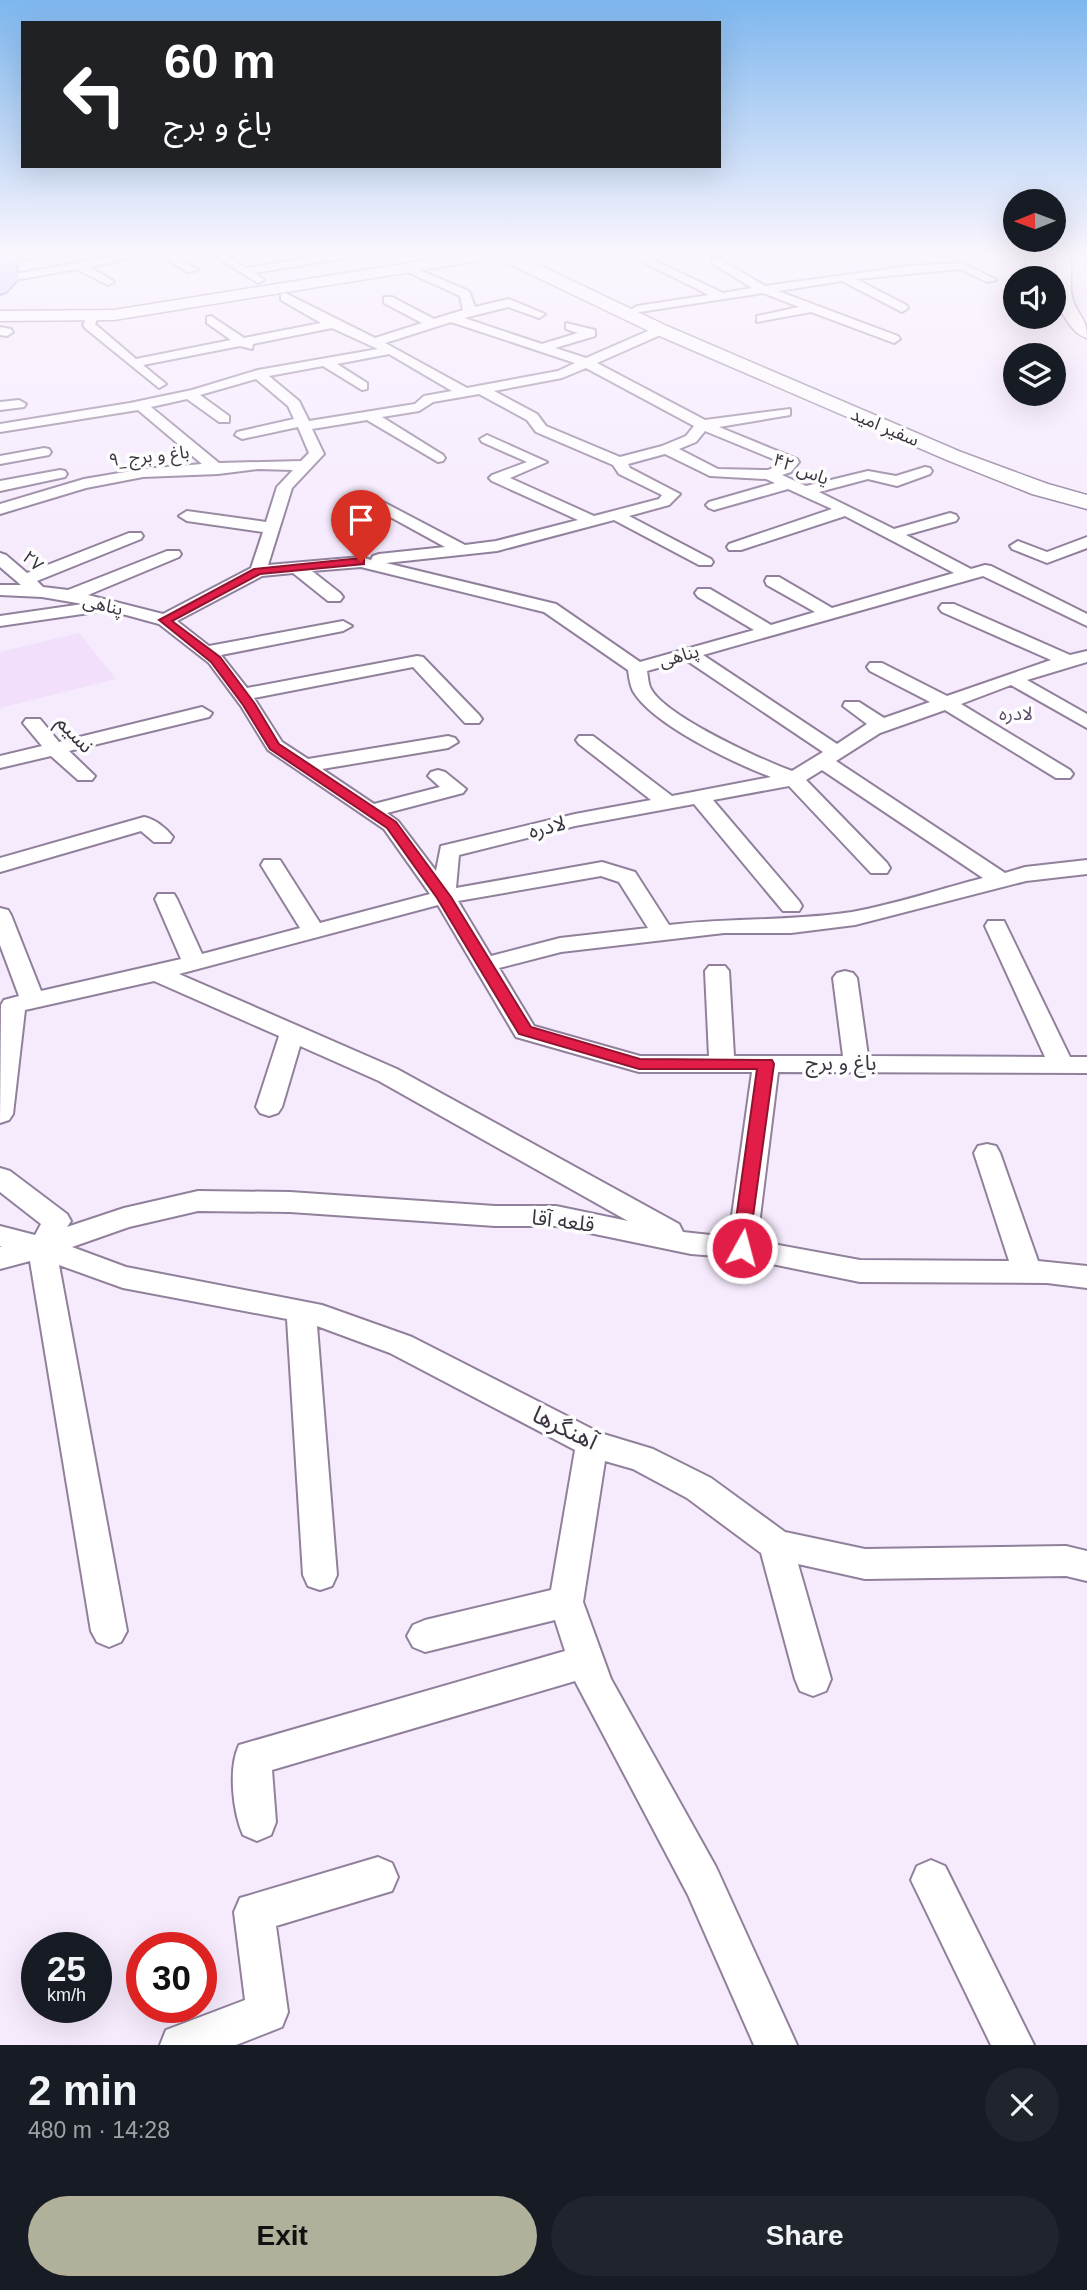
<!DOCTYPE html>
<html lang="en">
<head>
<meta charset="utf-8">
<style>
  body { margin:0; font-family:Helvetica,"Noto Sans Arabic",sans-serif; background:#20242c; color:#f1f3f6; height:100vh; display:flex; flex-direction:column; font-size:26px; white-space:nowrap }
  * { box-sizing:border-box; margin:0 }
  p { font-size:23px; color:#9ea1a6 }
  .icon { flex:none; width:38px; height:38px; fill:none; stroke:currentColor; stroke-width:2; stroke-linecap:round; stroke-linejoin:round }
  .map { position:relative; height:2045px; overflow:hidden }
  .side { display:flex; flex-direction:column; background:#171b24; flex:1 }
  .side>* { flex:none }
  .top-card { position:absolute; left:21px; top:21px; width:700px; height:147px; border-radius:0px; box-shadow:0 7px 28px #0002; background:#202124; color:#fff; overflow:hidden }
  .needle { width:46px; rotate:269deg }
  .fabs { position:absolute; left:1003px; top:189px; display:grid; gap:14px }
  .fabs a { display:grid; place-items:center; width:63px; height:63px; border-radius:50%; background:#171b24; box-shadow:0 7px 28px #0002; font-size:35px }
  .speed { position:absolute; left:21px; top:1932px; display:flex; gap:14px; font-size:35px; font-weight:700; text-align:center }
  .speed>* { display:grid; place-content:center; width:91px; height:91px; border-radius:50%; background:#171b24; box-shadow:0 7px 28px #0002; line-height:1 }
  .speed small { font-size:18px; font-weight:400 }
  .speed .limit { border:10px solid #d22; background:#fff; color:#111 }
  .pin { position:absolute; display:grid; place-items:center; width:60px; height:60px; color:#fff; margin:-72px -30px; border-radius:50% 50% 50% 0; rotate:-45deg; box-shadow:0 0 7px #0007 }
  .pin .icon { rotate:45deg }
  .me { position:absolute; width:77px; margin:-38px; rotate:7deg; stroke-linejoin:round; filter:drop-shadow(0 0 5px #0008) }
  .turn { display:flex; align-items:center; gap:24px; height:147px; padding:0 28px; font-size:32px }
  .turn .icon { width:91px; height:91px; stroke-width:2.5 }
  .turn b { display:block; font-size:49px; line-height:60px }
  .round { display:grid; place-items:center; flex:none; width:74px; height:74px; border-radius:37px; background:#20242c }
  .head { display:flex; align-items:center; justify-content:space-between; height:119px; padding:0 28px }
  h1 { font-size:42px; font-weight:800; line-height:52px }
  .action { display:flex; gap:14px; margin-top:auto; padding:14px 28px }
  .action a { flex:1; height:80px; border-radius:42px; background:#b1b09b; color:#111; font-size:28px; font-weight:800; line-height:80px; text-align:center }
  .action a+a { background:#20242c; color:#f1f3f6 }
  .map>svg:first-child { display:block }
  .built { fill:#f1dffc }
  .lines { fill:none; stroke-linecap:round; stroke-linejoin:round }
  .street-casing { stroke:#91809b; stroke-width:4 }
  .secondary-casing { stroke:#91809b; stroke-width:3 }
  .primary-casing { stroke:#7675ac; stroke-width:4 }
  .street { fill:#fff; fill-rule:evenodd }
  .secondary { fill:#fff; fill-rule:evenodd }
  .primary { fill:#c0c1f0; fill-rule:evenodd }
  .route { fill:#e11d48; stroke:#92132f; stroke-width:2 }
  .labels { text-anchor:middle; stroke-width:7; stroke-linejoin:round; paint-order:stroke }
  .far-street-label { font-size:18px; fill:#3b3440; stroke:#fdfdfd }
  .far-neighbourhood-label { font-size:19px; fill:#5d4d67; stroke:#fdfdfd }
  .street-label { font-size:21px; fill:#3b3440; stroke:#fdfdfd }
  .near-street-label { font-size:24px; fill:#3b3440; stroke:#fdfdfd }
</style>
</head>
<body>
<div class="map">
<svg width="1087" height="2045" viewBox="0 0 1087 2045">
  <rect width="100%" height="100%" fill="#f6ebfd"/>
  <!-- built -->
  <path class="built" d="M79 633 116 679 0 708V652Z"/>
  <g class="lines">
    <!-- street casing -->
    <g class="street-casing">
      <path id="street" d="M37 252H72L66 255 6 261 0 258 6 255Z
        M136 252H168L198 270 188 272 156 253 89 267 112 280 114 282 108 285 76 269 10 281 4 278 10 275Z
        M208 252H221L246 268 345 252H368L362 255 255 273 264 280 258 283Z
        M623 252H637L723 293 752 288 712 263V259H720L765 286 910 266 962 263 997 280 987 282 960 269 856 279 906 305 908 308 902 312 842 281 778 291 898 336 900 339 894 343 811 312 757 322V316L799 307 763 293 633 313 631 310 637 306 709 295Z
        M405 264 469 291 475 307 509 299 545 314 539 318 508 307 464 318 542 344 578 333 566 329V323L595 330V336L555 348 586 358 657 327H665V333L597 363 705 420 790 409V415L719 427 797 459 799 462 791 472 782 475 806 486 868 471 896 476 925 467 930 468 932 471 930 474 897 486 868 479 819 492 894 529 950 513 956 515 958 518 956 521 906 535 971 569 985 565 991 566 1087 614V626L983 576 703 655 837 744 867 724 843 706 845 702H859L884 718 930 702 870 671 867 667 870 663H882L947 696 1051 660 942 612 939 608 942 604H954L1070 655 1087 651V662L1027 680 1087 714V728L1011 685 961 704 1070 770 1073 774 1070 778H1056L945 710 880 733 836 761 1005 873 1025 867 1087 860V874L1026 881 855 925 791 933H724L561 952 499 968 534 1026 640 1056H709L705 971 709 966H725L729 971 734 1056H843L833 978 837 973 845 971 853 973 857 978 868 1056 1045 1057 985 926 988 921H1004L1070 1057H1087V1073L778 1072 757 1241 860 1260 1009 1261 974 1153 978 1146 987 1144 996 1146 1000 1153 1038 1261 1087 1266V1288L1047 1283 860 1282 742 1258 691 1254 556 1226H495L290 1212 198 1211 129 1227 72 1247 126 1267 322 1305 412 1337 600 1433 653 1449 711 1478 785 1532 865 1549 1066 1546 1087 1551V1581L1066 1576 865 1579 798 1564 831 1679 826 1691 813 1696 800 1691 795 1679 761 1553 687 1498 633 1469 605 1461 583 1602 611 1679 716 1867 797 2045H754L688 1895 575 1681 272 1770 276 1822 271 1835 257 1841 243 1835C233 1812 228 1769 239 1745L565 1651 555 1620 425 1652 413 1647 407 1636 413 1625 425 1620 551 1590 575 1450 390 1353 317 1326 337 1575 332 1586 320 1590 308 1586 303 1575 287 1319 123 1288 59 1265 127 1631 121 1642 109 1647 97 1642 91 1631 30 1261 0 1269V1247H2L0 1246V1226L35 1235 41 1224 0 1192V1168L10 1171 67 1214 71 1221 67 1227 124 1208 198 1191 290 1192 495 1206H556L628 1221 379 1081 300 1046 282 1107 278 1113 269 1116 260 1113 256 1107 279 1036 154 981 25 1010 13 1114 9 1120 0 1123 1 1005 4 1000 19 996 0 945V908L8 910 11 915 41 991 181 959 155 899 158 894H174L177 899 202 954 300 928 261 865 264 860H280L320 923 430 894 384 829 268 750 241 706 209 663 159 624 97 607 95 612 89 613 0 626V616L83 604 42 597 0 595V585H21L0 567V553L6 555 27 573 129 533H141L143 536 141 539 37 581 43 587 68 590 167 551H179L181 554 179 557 88 595 163 614 251 568 263 532 187 521 179 516 187 511 266 522 277 487 293 470 258 469 218 474 143 477 86 488 0 514V504L84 479 143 469 202 464 138 410 0 432V424L130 403 192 390 258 370 378 349 332 328 253 344 252 349 240 346 143 365 166 384 159 388 85 328 83 325 88 314 92 313 98 317 95 324 136 359 231 340 207 323V317L211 316 244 338 321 323 281 300V294L285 293 375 338 422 323 384 303V297H392L434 319 463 310 460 296 401 269V265ZM451 322 575 363 558 371 467 388 385 343ZM389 354 452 391 424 396 415 404 309 421 299 401 269 376 323 366 362 390 367 389V383L337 364ZM586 368 694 426 686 436 662 446 620 457 546 426 537 414 494 391 562 378ZM256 379 288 406 294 419 237 432 235 435 242 439 298 427 309 453 301 461 219 463 151 407 187 399 219 422H229V416L200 395ZM479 394 527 420 536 432 613 465 619 474 662 495 659 499 594 516 510 478 547 462 487 435 480 439 482 442 527 462 492 475 489 478 492 481 578 520 496 541 465 545 368 494 363 496 360 499 363 502 445 547 379 554 373 556 371 560 361 557 268 565 292 488 324 454 312 429 367 420 438 462 443 461 445 458 443 455 382 417 419 411 433 402ZM705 431 783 463 768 470 718 469 679 449 696 442ZM665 454 710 476 766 479 775 483 709 502 706 505 709 508 714 510 788 489 832 509 729 544 727 547 729 550H741L845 516 954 573 832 608 779 577H767L765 581 767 585 815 612 771 625 710 589H698L695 593 698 597 754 630 640 662 556 604 386 563 497 551 614 520 699 565H711L713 562 711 559 629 516 669 505 680 494 630 468 628 464ZM361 567 544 612 628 670C629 677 630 685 633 691 653 725 734 763 771 777L672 796 593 736H579L576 740 579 744 651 800 575 814 441 846 436 871 398 821 387 813 463 793 466 789 445 772 438 770 431 772 428 776 440 787 374 804 322 769 448 748 458 742 455 738 448 736 308 759 282 742 254 698 413 667 465 723H479L482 719 479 715 423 657 417 656 247 688 221 655 343 631 352 626 343 621 209 646 177 621 262 576 293 573 328 601H340L343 597 340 593 312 571ZM686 660 823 752 792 771C762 760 662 715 650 687 648 682 648 676 647 671ZM822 770 983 878C940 889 896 904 852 912 792 921 730 918 669 925L635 872 602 862 456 888 459 855 575 826 694 804 783 911H799L802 906 799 901 713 800 789 786 871 873H887L890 868 887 863 806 780ZM601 876 619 882 648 928 560 938 491 956 458 901ZM438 905 516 1037 639 1072H752L729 1237 683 1232 679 1224 397 1069 179 974Z
        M0 327 11 329 13 332 7 336 0 335Z
        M19 400 26 404 24 407 0 410V402Z
        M44 448 49 449 51 452 49 455 0 464V456Z
        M60 470 65 471 67 474 65 477 0 491V481Z
        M1087 537V548L1047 563 1012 549 1010 546 1018 541 1047 552Z
        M202 707 212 713 209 717 69 751 95 776 92 780H78L51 756 0 768V756L42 746 23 723 26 719H40L59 742Z
        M144 817C155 819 166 828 173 837L170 842H154L141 831 0 872V858Z
        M378 1857 392 1863 398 1877 392 1891 276 1926 288 2012 282 2027 236 2045H160L166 2030 245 2000 234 1912 240 1898Z
        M931 1860 945 1866 1034 2045H991L911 1880 917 1866Z"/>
    </g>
    <!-- secondary casing -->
    <g class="secondary-casing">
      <path id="secondary" d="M477 252H512L667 326 961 452 1048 484 1087 495V509L1032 494 947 460 655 334 497 258 114 320 0 321V311L114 310Z
        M1025 252H1041L1042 278H1026Z
        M1052 252H1068L1070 257C1073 270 1069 284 1072 297 1077 316 1087 316 1087 338 1079 336 1075 331 1070 325 1044 291 1064 279 1052 252Z"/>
    </g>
    <!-- primary casing -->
    <g class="primary-casing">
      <path id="primary" d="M0 252H12L19 278 6 292 0 294Z"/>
    </g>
    <!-- street -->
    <use href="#street" class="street"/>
    <!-- secondary -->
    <use href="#secondary" class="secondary"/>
    <!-- primary -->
    <use href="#primary" class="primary"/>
  </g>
  <!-- sky -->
  <linearGradient id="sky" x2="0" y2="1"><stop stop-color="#7db6ee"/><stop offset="0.47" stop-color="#fbf6fe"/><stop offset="1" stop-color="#fbf6fe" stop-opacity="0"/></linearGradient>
  <rect width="1087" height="538" fill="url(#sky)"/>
  <!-- route -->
  <path class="route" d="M361 558 364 559V564L260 574 172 621 220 657 255 704 279 744 396 822 451 897 531 1027 640 1059 772 1060 774 1064 748 1253H735L732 1248 757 1069H639L519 1034 437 898 387 828 270 749 243 705 211 662 159 620 254 569Z"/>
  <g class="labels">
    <!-- far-street labels -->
    <g class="far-street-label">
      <text transform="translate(885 427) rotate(23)" y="6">سفیر امید</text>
      <text transform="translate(149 456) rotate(-6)" y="6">۹_باغ و برج</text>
      <text transform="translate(801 469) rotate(21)" y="6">یاس ۴۲</text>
      <text transform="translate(33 561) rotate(41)" y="6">۲۷</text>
      <text transform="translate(103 605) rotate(13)" y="6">پناهی</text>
      <text transform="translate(679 656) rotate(-16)" y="6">پناهی</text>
    </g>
    <!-- far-neighbourhood labels -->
    <g class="far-neighbourhood-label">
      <text x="1016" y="720">لادره</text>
    </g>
    <!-- street labels -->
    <g class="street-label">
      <text transform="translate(75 734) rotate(46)" y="7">نسیم</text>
      <text transform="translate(547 827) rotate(-14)" y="7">لادره</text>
      <text x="841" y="1070">باغ و برج</text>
      <text transform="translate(563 1221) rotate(7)" y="7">قلعه آقا</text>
    </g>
    <!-- near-street labels -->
    <g class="near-street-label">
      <text transform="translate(565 1428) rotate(26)" y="8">آهنگرها</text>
    </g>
  </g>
</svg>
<div class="fabs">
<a><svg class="needle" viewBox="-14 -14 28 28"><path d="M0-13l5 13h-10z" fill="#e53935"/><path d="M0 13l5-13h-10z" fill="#9ea1a6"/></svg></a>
<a><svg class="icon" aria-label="sound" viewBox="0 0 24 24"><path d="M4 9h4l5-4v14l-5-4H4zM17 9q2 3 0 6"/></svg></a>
<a><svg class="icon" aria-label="layers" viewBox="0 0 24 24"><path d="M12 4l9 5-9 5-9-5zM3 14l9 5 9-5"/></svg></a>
</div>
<div class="speed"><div>25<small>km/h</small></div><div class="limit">30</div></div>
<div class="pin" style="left:361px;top:562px;background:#d93025"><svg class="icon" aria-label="arrive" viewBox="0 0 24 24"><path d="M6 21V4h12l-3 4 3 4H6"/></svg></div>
<svg class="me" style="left:742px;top:1248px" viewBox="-20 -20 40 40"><circle r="17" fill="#e11d48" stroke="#fff" stroke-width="3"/><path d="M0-11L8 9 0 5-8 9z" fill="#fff"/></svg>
<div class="top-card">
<div class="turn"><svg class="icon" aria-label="left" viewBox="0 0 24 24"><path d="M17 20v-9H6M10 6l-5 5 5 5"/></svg><div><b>60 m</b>باغ و برج</div></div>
</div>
</div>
<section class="side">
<div class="head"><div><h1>2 min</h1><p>480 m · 14:28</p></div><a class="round"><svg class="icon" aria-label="close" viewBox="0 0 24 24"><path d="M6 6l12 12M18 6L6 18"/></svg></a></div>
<div class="action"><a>Exit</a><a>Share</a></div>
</section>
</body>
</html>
